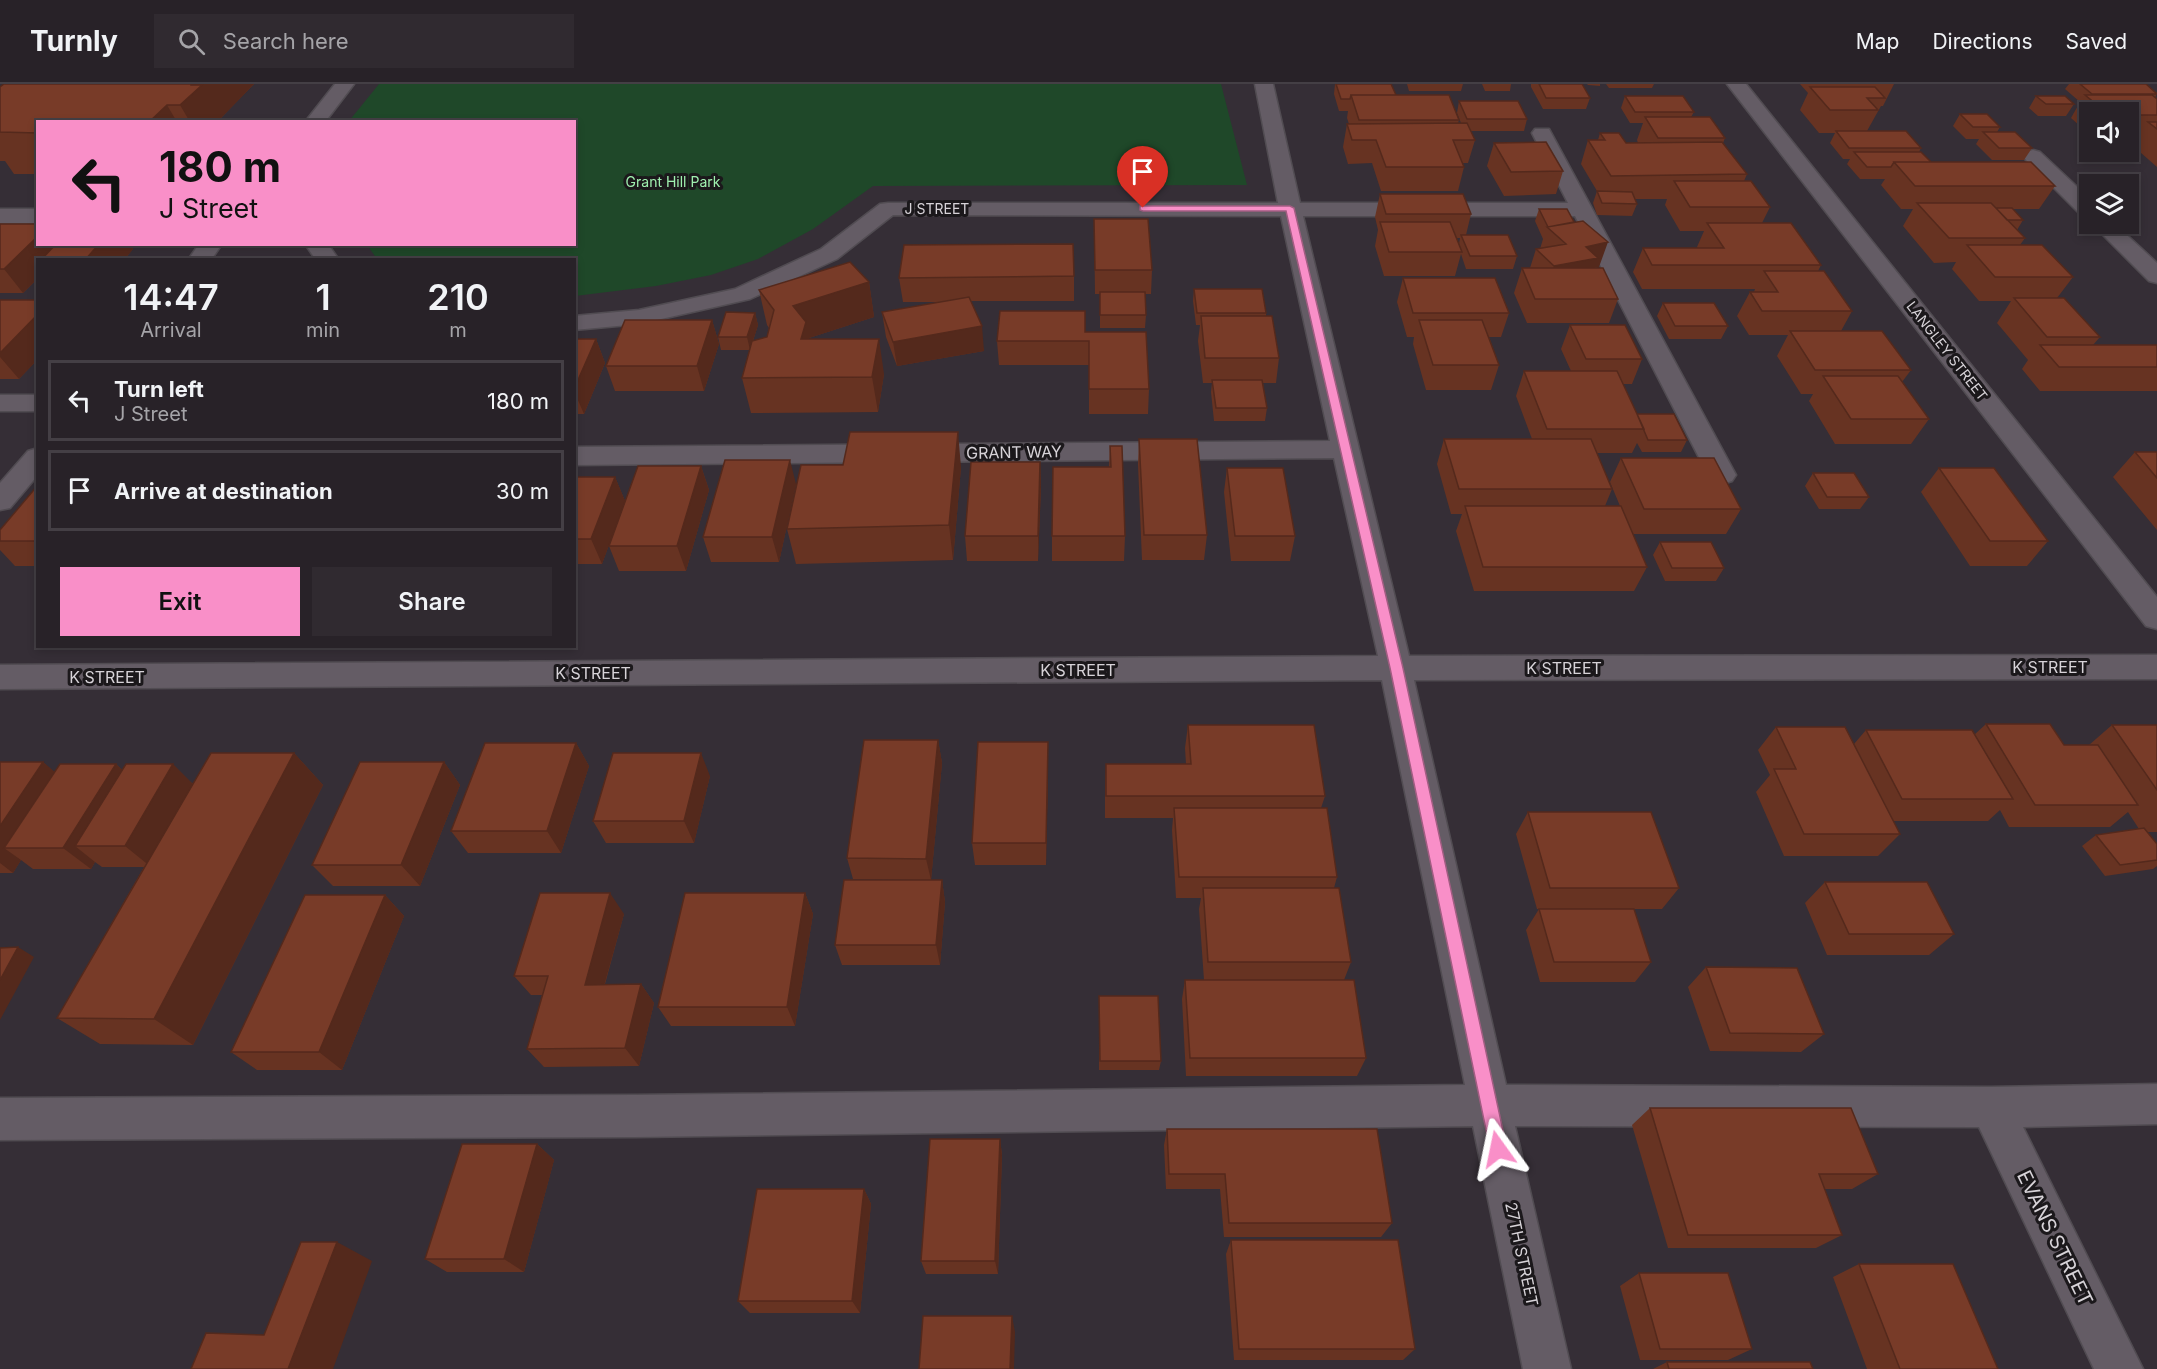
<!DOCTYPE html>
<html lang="en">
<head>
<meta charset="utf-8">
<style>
  body { margin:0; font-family:Inter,sans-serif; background:#302a30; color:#f1f3f6; height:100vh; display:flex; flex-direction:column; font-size:22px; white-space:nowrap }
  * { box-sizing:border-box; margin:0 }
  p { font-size:20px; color:#a5a4a8 }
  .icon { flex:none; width:33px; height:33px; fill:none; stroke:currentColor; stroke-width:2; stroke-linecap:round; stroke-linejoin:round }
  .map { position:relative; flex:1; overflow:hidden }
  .drawer { position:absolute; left:36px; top:174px; width:540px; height:390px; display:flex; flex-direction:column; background:#282228; border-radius:0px; box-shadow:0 3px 9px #0003,0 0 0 2px #443f45 }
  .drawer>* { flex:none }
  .guide { position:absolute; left:36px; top:36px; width:540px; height:126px; border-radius:0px; box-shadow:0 3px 9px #0003,0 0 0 2px #443f45; background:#f98fc8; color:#111; overflow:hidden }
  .fabs { position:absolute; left:2079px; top:18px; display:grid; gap:12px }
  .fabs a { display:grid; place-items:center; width:60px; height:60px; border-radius:0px; background:#282228; box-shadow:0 3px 9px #0003,0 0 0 2px #443f45; font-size:30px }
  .pin { position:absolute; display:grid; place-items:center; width:51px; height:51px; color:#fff; margin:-62px -26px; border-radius:50% 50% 50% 0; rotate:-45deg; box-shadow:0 0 6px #0007 }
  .pin .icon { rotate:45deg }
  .me { position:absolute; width:66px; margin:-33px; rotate:348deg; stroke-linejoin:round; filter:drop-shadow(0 0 4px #0008) }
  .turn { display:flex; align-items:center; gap:21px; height:126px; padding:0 24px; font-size:27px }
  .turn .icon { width:78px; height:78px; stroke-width:2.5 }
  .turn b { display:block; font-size:42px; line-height:51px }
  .eta { display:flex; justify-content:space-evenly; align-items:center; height:102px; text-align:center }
  .eta b { font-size:36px; font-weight:600; line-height:42px }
  .cta { display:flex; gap:12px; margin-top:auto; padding:12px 24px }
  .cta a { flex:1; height:69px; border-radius:0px; background:#f98fc8; color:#111; font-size:24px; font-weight:600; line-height:69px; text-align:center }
  .cta a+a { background:#302a30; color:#f1f3f6 }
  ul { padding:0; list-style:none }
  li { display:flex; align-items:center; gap:18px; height:81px; margin:0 12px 9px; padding:0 12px; border:3px solid #443f45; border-radius:0px }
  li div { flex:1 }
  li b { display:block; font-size:22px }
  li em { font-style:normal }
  header { display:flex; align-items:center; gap:36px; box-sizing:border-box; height:84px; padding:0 30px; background:#282228; border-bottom:2px solid #443f45 }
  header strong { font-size:28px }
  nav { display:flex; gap:33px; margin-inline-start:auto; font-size:21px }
  .search { width:420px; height:54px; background:#302a30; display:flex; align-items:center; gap:15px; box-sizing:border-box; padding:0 21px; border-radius:0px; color:#a5a4a8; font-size:22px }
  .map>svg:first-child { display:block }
  .green { fill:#1f4829 }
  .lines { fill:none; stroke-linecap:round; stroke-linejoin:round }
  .minor-casing { stroke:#514c52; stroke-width:3 }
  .minor { fill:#645c65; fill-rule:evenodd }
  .wall { fill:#673322; fill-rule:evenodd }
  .shaded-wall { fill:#54291c }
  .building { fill:#783b28; stroke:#54291c; stroke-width:1.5 }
  .route { fill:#f98fc8; stroke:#a25d82; stroke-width:1.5 }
  .labels { text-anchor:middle; stroke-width:6; stroke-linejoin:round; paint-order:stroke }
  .far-park-label { font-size:14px; fill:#9ff0af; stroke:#1b181b }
  .far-street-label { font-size:14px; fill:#d7d3d8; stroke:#1b181b }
  .street-label { font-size:16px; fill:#d7d3d8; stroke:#1b181b }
  .near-street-label { font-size:20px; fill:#d7d3d8; stroke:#1b181b }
</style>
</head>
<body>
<header>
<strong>Turnly</strong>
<div class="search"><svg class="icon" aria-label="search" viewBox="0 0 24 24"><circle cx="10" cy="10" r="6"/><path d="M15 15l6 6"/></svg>Search here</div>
<nav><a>Map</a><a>Directions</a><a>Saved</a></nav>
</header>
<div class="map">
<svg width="2157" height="1285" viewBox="0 0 2157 1285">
  <rect width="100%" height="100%" fill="#352e36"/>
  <!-- green -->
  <path class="green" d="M379 0H1221L1247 101 873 102 813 145 758 175 711 191 656 202 575 212 574 176 377 175 367 161 574 160V38L349 37Z"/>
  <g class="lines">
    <!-- minor casing -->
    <g class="minor-casing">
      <path id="minor" d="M335 0H354L325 38H305Z
        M1255 0H1273L1300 119H1568L1532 49 1535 45H1549L1736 391 1732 397 1722 400 1712 397 1708 391 1575 132H1303L1409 572 2157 571V595L1414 596 1506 1001 1991 1003 2157 1000V1040L2023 1043 2143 1285H2094L1979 1043 1515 1042 1571 1285H1523L1473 1042 636 1053 0 1056V1014L636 1011 1465 1001 1382 596 0 605V581L1378 572 1334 374 574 381V363L1330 357 1281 132 893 131 837 175 750 215 639 240 574 246V232L639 226 735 205 821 165 880 120 888 119H1278Z
        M1727 0H1746L2157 513V545L2146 542Z
        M2033 66 2040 68 2090 115V133L2082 132 2026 76 2023 72 2026 68Z
        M0 125H38V139H0Z
        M2092 140H2115L2157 179V199L2149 197Z
        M199 160H222L211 176H188Z
        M305 160H328L339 176H316Z
        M0 311H38V327H0Z
        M38 364V391L10 424 0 426V399L28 367Z"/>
    </g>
    <!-- minor -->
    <use href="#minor" class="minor"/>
  </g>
  <!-- wall -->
  <path class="wall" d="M254 0 221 34 222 38H38V90H14L5 77H0V3Z
    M1335 0H1391L1396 11 1459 36 1458 39H1461L1457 29 1459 17 1527 35 1524 47H1470L1475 56 1468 79H1463L1464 83 1458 107H1381L1372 79 1348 80 1343 63 1347 40H1349L1347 34 1348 27H1339L1334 10Z
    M1407 0H1463L1461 7H1409Z
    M1482 0H1511L1510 7H1485Z
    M1531 0H1582L1590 14 1586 25H1543L1531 3Z
    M1587 0H1600V2L1588 1Z
    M1606 0H1654L1652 4H1609Z
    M1800 0H1894L1883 22H1881L1867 47 1921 64 1919 68 1931 78 2055 102 2039 125H2013L2023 136 2017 146 2025 154 2020 161 2073 193 2057 214 2100 253 2093 261H2157V307H2040L2022 285 2028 276 1997 239 2011 217H1979L1952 185 1956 178 1934 179 1903 142 1913 125H1901L1881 101 1885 95H1860L1847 80 1850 75H1843L1830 59 1835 49H1819L1800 26 1808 9Z
    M2069 0H2146L2157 9 2155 14 2157 15V83L2132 61 2137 54H2128V28H2090V51L2071 34 2080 18 2065 5Z
    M1625 12 1694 28 1691 33 1725 54 1723 59 1747 90 1744 97 1770 123 1762 139 1821 181 1818 187 1852 227 1841 247 1911 286 1902 298 1929 335 1911 360H1835L1809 317 1813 310H1801L1777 272 1788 251H1749L1737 232 1750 208H1754L1755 205H1642L1633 188 1643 164H1698L1697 163 1704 147H1680L1665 121 1667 115H1635L1637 120 1632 132 1597 131 1593 119 1597 107 1581 80 1588 56H1598L1600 49 1626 59H1638L1637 56 1643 39H1630L1621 24Z
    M2036 12 2074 20 2066 32H2038L2029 24Z
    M1960 30 2000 43 1997 48 2032 64 2024 76H1992L1976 60 1979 55H1966L1953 42Z
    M1494 59 1563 87 1556 110 1504 112 1487 82Z
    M1380 110 1471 130 1466 151 1517 172 1513 185H1466L1461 170 1455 192H1384L1375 162 1378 146 1375 133ZM1456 154H1460L1459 160Z
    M1539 125 1574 138 1599 183 1594 184 1618 215 1609 239H1527L1514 209 1522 184H1530L1536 165H1540L1543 155 1535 137Z
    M1094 135 1152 186 1151 210H1145L1146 231 1145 244H1100V210H1095Z
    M0 140 38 160H130L133 165 124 176H38V194L23 209H0Z
    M1074 192V217H971L984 267 897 282 886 253 882 228 946 218H903L899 194Z
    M1403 194 1509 229 1501 253H1489L1499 281 1491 306H1426L1413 260 1414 253H1407L1397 218Z
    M869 198 874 233 809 254V255L884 290 878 328 751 329 742 294 750 266H721L718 253 755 229 758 241 753 257 767 253 769 244 767 241 759 206Z
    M1194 205 1266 229V232L1279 274 1276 299H1263L1267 324 1265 337H1214L1211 308 1212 299H1203L1198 257 1200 241H1196L1193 217Z
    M0 216H38V275L19 295H0Z
    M1663 219 1728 242 1721 255H1669L1657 232Z
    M712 236 719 260 704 307H615L606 282Z
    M1570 241 1642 275 1632 300H1623L1637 330 1687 356 1681 368H1642L1637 359 1632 369H1597L1612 405 1605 422H1620L1610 398 1621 374 1741 425 1726 450H1633L1647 483 1634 507H1474L1456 447 1462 430H1451L1437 380 1444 355H1532L1516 312 1524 287H1571L1561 265Z
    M1085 248 1149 305 1148 330H1089V281H999L997 257Z
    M574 255H596L605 279 584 330H574Z
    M1139 355 1207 451 1204 476H1142L1138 380Z
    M1110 362 1125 452 1124 477H1052V452L1109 383Z
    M2135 368H2157V446L2113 393Z
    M1040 378 1041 403 1038 477H967L965 452Z
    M843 381 961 383 953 476 796 480 787 445Z
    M701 382 709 406 686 487H619L609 462Z
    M1227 384 1295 452 1290 477H1231L1224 408Z
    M1939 384 2048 457 2027 482H1970L1921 408Z
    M1813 389 1869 413 1860 425H1819L1805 402Z
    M574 393H615L625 417 602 480H574Z
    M796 400 779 478H711L703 453Z
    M38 401V482H15L0 466V446Z
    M1660 458 1724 484 1716 497H1665L1653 471Z
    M1986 640 2064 661H2089L2112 641H2157V748H2147L2157 760V782L2153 785 2105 792 2082 762 2096 751 2139 745 2128 728 2110 743H2009L2000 726 1988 737H1893L1900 750 1878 772H1784L1756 708 1770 691 1758 666 1776 643 1854 660 1866 646 1974 651Z
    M1188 641 1325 712 1321 724 1337 793 1334 804 1351 878 1344 896 1366 974 1357 992H1186L1182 915 1185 896H1204L1199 825 1201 814H1176L1172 746 1173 734H1105V703L1106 680H1186L1185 664Z
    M938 656 942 679 931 796 853 795 847 774Z
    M1048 658V681L1046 781H975L972 759Z
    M576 659 589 682 561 769H468L451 747Z
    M294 669 323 701 193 961 100 960 57 934 144 783H102L95 778 91 785H33L21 776 13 789H0V678H43L54 688 116 680 122 686 193 699Z
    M444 678 460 701 420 802H333L312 781Z
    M710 692 694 759H606L593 737Z
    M1528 728 1679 804 1662 825H1634L1651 878 1635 898H1540L1526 846 1539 825H1537L1516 750Z
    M942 796 945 818 940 881H842L835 861Z
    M1825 798 1954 850 1929 871H1827L1805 819Z
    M805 809 813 830 795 942H671L658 923Z
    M385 811 404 832 342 986H257L231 968Z
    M624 830 605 900H641L654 919 639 982 544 983 527 965 542 911H531L514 892Z
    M1706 883 1824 950 1801 968 1710 967 1688 903Z
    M1099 922 1161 977 1159 986H1099Z
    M1650 1024 1878 1090 1852 1105H1824L1842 1151 1816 1164H1668L1632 1041Z
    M1167 1045 1392 1139 1381 1153H1224L1220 1105H1166L1164 1061Z
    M1000 1055 1002 1071 998 1190H926L921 1177Z
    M537 1060 554 1076 524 1188H447L425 1175Z
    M864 1105 871 1120 860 1229H750L738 1217Z
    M1231 1156 1415 1265 1403 1276H1234L1226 1170Z
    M1859 1180 1998 1285H1867L1833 1193Z
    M1639 1189 1752 1265 1728 1276H1640L1620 1202Z
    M1667 1278 1669 1285H1653Z"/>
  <!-- shaded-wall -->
  <path class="shaded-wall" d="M191 0H254L221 34 222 38H190L180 21Z
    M167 21 177 38H149Z
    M38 152V160H64L56 176H38V183H34L38 189V194L23 209 4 185Z
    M1608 158 1599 183H1595L1589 198 1545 207 1554 182 1586 163Z
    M99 160H130L133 165 124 176H85Z
    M869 198 874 233 809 254 813 273 809 290 793 222Z
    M755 229 758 241 750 266 747 253Z
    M38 230V275L19 295 0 273V269Z
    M712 236 719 260 704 307 697 282Z
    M982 242 984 267 897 282 893 258Z
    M596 255 605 279 584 330 574 307V305Z
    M879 255 884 290 878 328 872 293Z
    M958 348 961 383 953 476 949 441Z
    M790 376 796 400 779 478 772 453Z
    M1040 378 1041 403 1038 477V452Z
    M701 382 709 406 686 487 677 462Z
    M615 393 625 417 602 480 591 455Z
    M938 656 942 679 931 796 926 775Z
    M1048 658V681L1046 781V759Z
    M576 659 589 682 561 769 547 747Z
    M294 669 323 701 193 961 154 935Z
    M701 669 710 692 694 759 684 737Z
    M43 678 70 701 4 764 21 776 13 789 0 779V742Z
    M444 678 460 701 420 802 401 781Z
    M116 680 140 703 75 762 95 778 91 785 63 764Z
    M173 680 196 703 151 783 125 762Z
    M942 796 945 818 940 881 936 861Z
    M610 809 624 830 599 920 585 901Z
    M805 809 813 830 795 942 787 923Z
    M385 811 404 832 342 986 319 968Z
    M18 863 34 873 0 936V896Z
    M641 900 654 919 639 982 625 964Z
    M1000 1055 1002 1071 998 1190 995 1177Z
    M537 1060 554 1076 524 1188 504 1175Z
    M864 1105 871 1120 860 1229 852 1217Z
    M337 1158 372 1177 333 1285H288Z
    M1012 1232 1015 1248 1014 1285H1010Z"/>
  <!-- building -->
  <path class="building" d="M4 0H191V1H202L180 21H167L149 38H38V49L0 48V3Z
    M1336 0H1391L1396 11H1351L1350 15H1341Z
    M1539 0H1582L1590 14H1546Z
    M2080 0H2146L2157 10H2092Z
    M1810 3H1875L1885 14H1867L1878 26H1830Z
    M1351 11H1449L1459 36H1359Z
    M2085 11H2152L2157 15V31H2128V28H2106Z
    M1625 12H1683L1694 28H1635Z
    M2036 12H2065L2074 20H2046Z
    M1459 17H1518L1527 35H1467Z
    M1960 30H1987L2000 43H1973Z
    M1645 33H1710L1725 54H1658Z
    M2148 38H2157V45Z
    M1467 39 1475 56H1453L1464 83H1386L1376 56H1352L1347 40Z
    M1836 47H1906L1921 64H1849Z
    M1983 48H2015L2032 64H1999Z
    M1600 49H1619L1626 59 1722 58 1747 90 1611 92 1588 56H1605Z
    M1546 58 1563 87 1511 88 1494 59Z
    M1854 68H1921L1931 78H1894L1891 83H1867Z
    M1894 78H2031L2055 102H1915Z
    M1674 97H1751L1770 123H1690Z
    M1597 107 1632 108 1637 120 1602 119Z
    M1380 110H1463L1471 130H1386Z
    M1917 119H1991L2025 154H1949Z
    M1996 124H2012L2023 136H2007Z
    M1539 125H1567L1574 138 1548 143Z
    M1094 135H1148L1152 186H1095Z
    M1583 137 1608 158 1586 163 1598 174 1554 182 1536 165 1566 160 1547 143Z
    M1380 138H1450L1462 168H1389Z
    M1707 139H1791L1821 181H1652L1643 164H1724Z
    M0 140H38V152L4 185H0Z
    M1461 151H1508L1517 172H1470Z
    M56 160H99L85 176H41Z
    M1073 160 1074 192 899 194 904 161Z
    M1967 161H2042L2073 193H1995Z
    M850 178 869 198 793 222 806 238 801 255H879L872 293 742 294 752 257 767 253 774 226 759 206Z
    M1522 184H1603L1618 215H1535Z
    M1764 187H1824L1852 227H1762L1750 208H1778Z
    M1403 194H1495L1509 229H1413Z
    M1194 205H1262L1266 229H1197Z
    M1100 208H1145L1146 231H1100Z
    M969 213 982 242 893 258 882 228Z
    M2014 214H2064L2100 253H2047Z
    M0 216H38V230L0 269Z
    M1663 219H1714L1728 242H1675Z
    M1000 227H1085V248H1146L1149 305H1089V257H997Z
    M726 228 755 229 747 253H718Z
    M1201 232H1272L1279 274H1205Z
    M625 236H712L697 282H606Z
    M1419 236H1482L1499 281H1433Z
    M1570 241H1625L1642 275H1586Z
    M1790 247H1882L1911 286H1815Z
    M574 255H596L574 305Z
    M2040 261H2157V283H2059Z
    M1524 287H1617L1644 345H1547Z
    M1823 292H1898L1929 335H1851Z
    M1212 296H1262L1267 324H1216Z
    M1637 330H1674L1687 356H1648Z
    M850 348H958L949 441 787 445 801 381H843Z
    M1139 355H1197L1207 451H1144Z
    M1444 355H1591L1612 405H1459Z
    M1110 362H1122L1125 452H1052L1053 383H1111Z
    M2135 368H2157V394Z
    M1621 374H1714L1741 425H1644Z
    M725 376H790L772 453H703Z
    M971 378H1040L1038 452H965Z
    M638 382H701L677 462H609Z
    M1227 384H1283L1295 452H1235Z
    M1939 384H1994L2048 457H1990Z
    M1813 389H1854L1869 413H1827Z
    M574 393H615L591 455H574Z
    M38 401V457H0V446Z
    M1465 422H1621L1647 483H1483Z
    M1660 458H1711L1724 484H1672Z
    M1986 640H2050L2064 661H2098L2138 721H2035Z
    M1188 641H1314L1325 712H1106V680H1191Z
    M2112 641H2157V706Z
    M1776 643H1845L1900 750H1804L1774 685H1796Z
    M1866 646H1972L2013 715H1902Z
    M864 656H938L926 775 847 774Z
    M978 658H1048L1046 759H972Z
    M485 659H576L547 747H451Z
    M211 669H294L154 935 57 934Z
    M613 669H701L684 737H593Z
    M0 678H43L0 742Z
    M360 678H444L401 781H312Z
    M60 680H116L63 764H4Z
    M126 680H173L125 762H75Z
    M1174 724H1327L1337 793H1179Z
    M1528 728H1651L1679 804H1550Z
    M2144 744 2157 760V776L2120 781 2096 751Z
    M844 796H942L936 861H835Z
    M1825 798H1927L1954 850H1849Z
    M1203 804H1339L1351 878H1208Z
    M540 809H610L585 901 641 900 625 964 527 965 548 892H514Z
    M685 809H805L787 923H658Z
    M305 811H385L319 968H231Z
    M1539 825H1634L1651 878H1554Z
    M18 863 0 896V864Z
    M1706 883 1797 884 1824 950 1730 949Z
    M1185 896H1354L1366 974H1190Z
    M1099 912H1158L1161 977H1100Z
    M1650 1024H1851L1878 1090H1819L1842 1151H1688Z
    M1167 1045H1377L1392 1139H1229L1225 1090H1169Z
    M930 1055H1000L995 1177H921Z
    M462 1060H537L504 1175H425Z
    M757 1105H864L852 1217H738Z
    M1231 1156H1398L1415 1265H1239Z
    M301 1158H337L288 1285H191L206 1249 264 1251Z
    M1859 1180H1953L1998 1285H1900Z
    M1639 1189H1728L1752 1265H1660Z
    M923 1232H1012L1010 1285H919Z
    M1667 1278H1810L1813 1285H1669Z"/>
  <!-- route -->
  <path class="route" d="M1140 122H1290L1294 124 1403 584 1507 1065 1505 1071 1498 1073 1492 1071 1490 1065 1390 584 1286 127H1143L1140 126Z"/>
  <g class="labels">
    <!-- far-park labels -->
    <g class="far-park-label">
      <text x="673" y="103">Grant Hill Park</text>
    </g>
    <!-- far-street labels -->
    <g class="far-street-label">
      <text x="937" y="130">J STREET</text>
      <text transform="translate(1947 267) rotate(52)" y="5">LANGLEY STREET</text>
    </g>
    <!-- street labels -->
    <g class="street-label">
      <text transform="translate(1014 368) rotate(-1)" y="6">GRANT WAY</text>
      <text x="2050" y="589">K STREET</text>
      <text x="1564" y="590">K STREET</text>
      <text x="1078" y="592">K STREET</text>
      <text x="593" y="595">K STREET</text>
      <text x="107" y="599">K STREET</text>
      <text transform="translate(1522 1170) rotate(78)" y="6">27TH STREET</text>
    </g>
    <!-- near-street labels -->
    <g class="near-street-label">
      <text transform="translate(2055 1154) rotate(64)" y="7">EVANS STREET</text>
    </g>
  </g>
</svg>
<div class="fabs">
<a><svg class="icon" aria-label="sound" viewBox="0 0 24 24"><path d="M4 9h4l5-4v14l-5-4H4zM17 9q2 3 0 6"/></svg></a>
<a><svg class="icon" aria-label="layers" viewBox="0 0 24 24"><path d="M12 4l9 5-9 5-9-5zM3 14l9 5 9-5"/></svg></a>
</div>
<div class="pin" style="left:1143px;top:124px;background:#d93025"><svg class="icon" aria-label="arrive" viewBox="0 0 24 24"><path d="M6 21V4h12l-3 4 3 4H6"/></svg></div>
<svg class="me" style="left:1498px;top:1065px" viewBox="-20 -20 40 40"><path d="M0-17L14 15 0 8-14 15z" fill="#f98fc8" stroke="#fff" stroke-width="4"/></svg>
<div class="guide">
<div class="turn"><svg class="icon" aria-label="left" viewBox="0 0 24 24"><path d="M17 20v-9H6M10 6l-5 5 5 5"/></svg><div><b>180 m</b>J Street</div></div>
</div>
<section class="drawer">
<div class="eta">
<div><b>14:47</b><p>Arrival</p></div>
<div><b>1</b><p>min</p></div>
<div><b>210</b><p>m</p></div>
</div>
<ul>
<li><svg class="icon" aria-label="left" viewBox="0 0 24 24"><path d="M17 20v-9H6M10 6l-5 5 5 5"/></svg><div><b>Turn left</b><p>J Street</p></div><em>180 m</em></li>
<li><svg class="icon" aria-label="arrive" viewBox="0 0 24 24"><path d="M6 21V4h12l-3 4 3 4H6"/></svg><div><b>Arrive at destination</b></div><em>30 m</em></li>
</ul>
<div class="cta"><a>Exit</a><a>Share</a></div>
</section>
</div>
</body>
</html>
